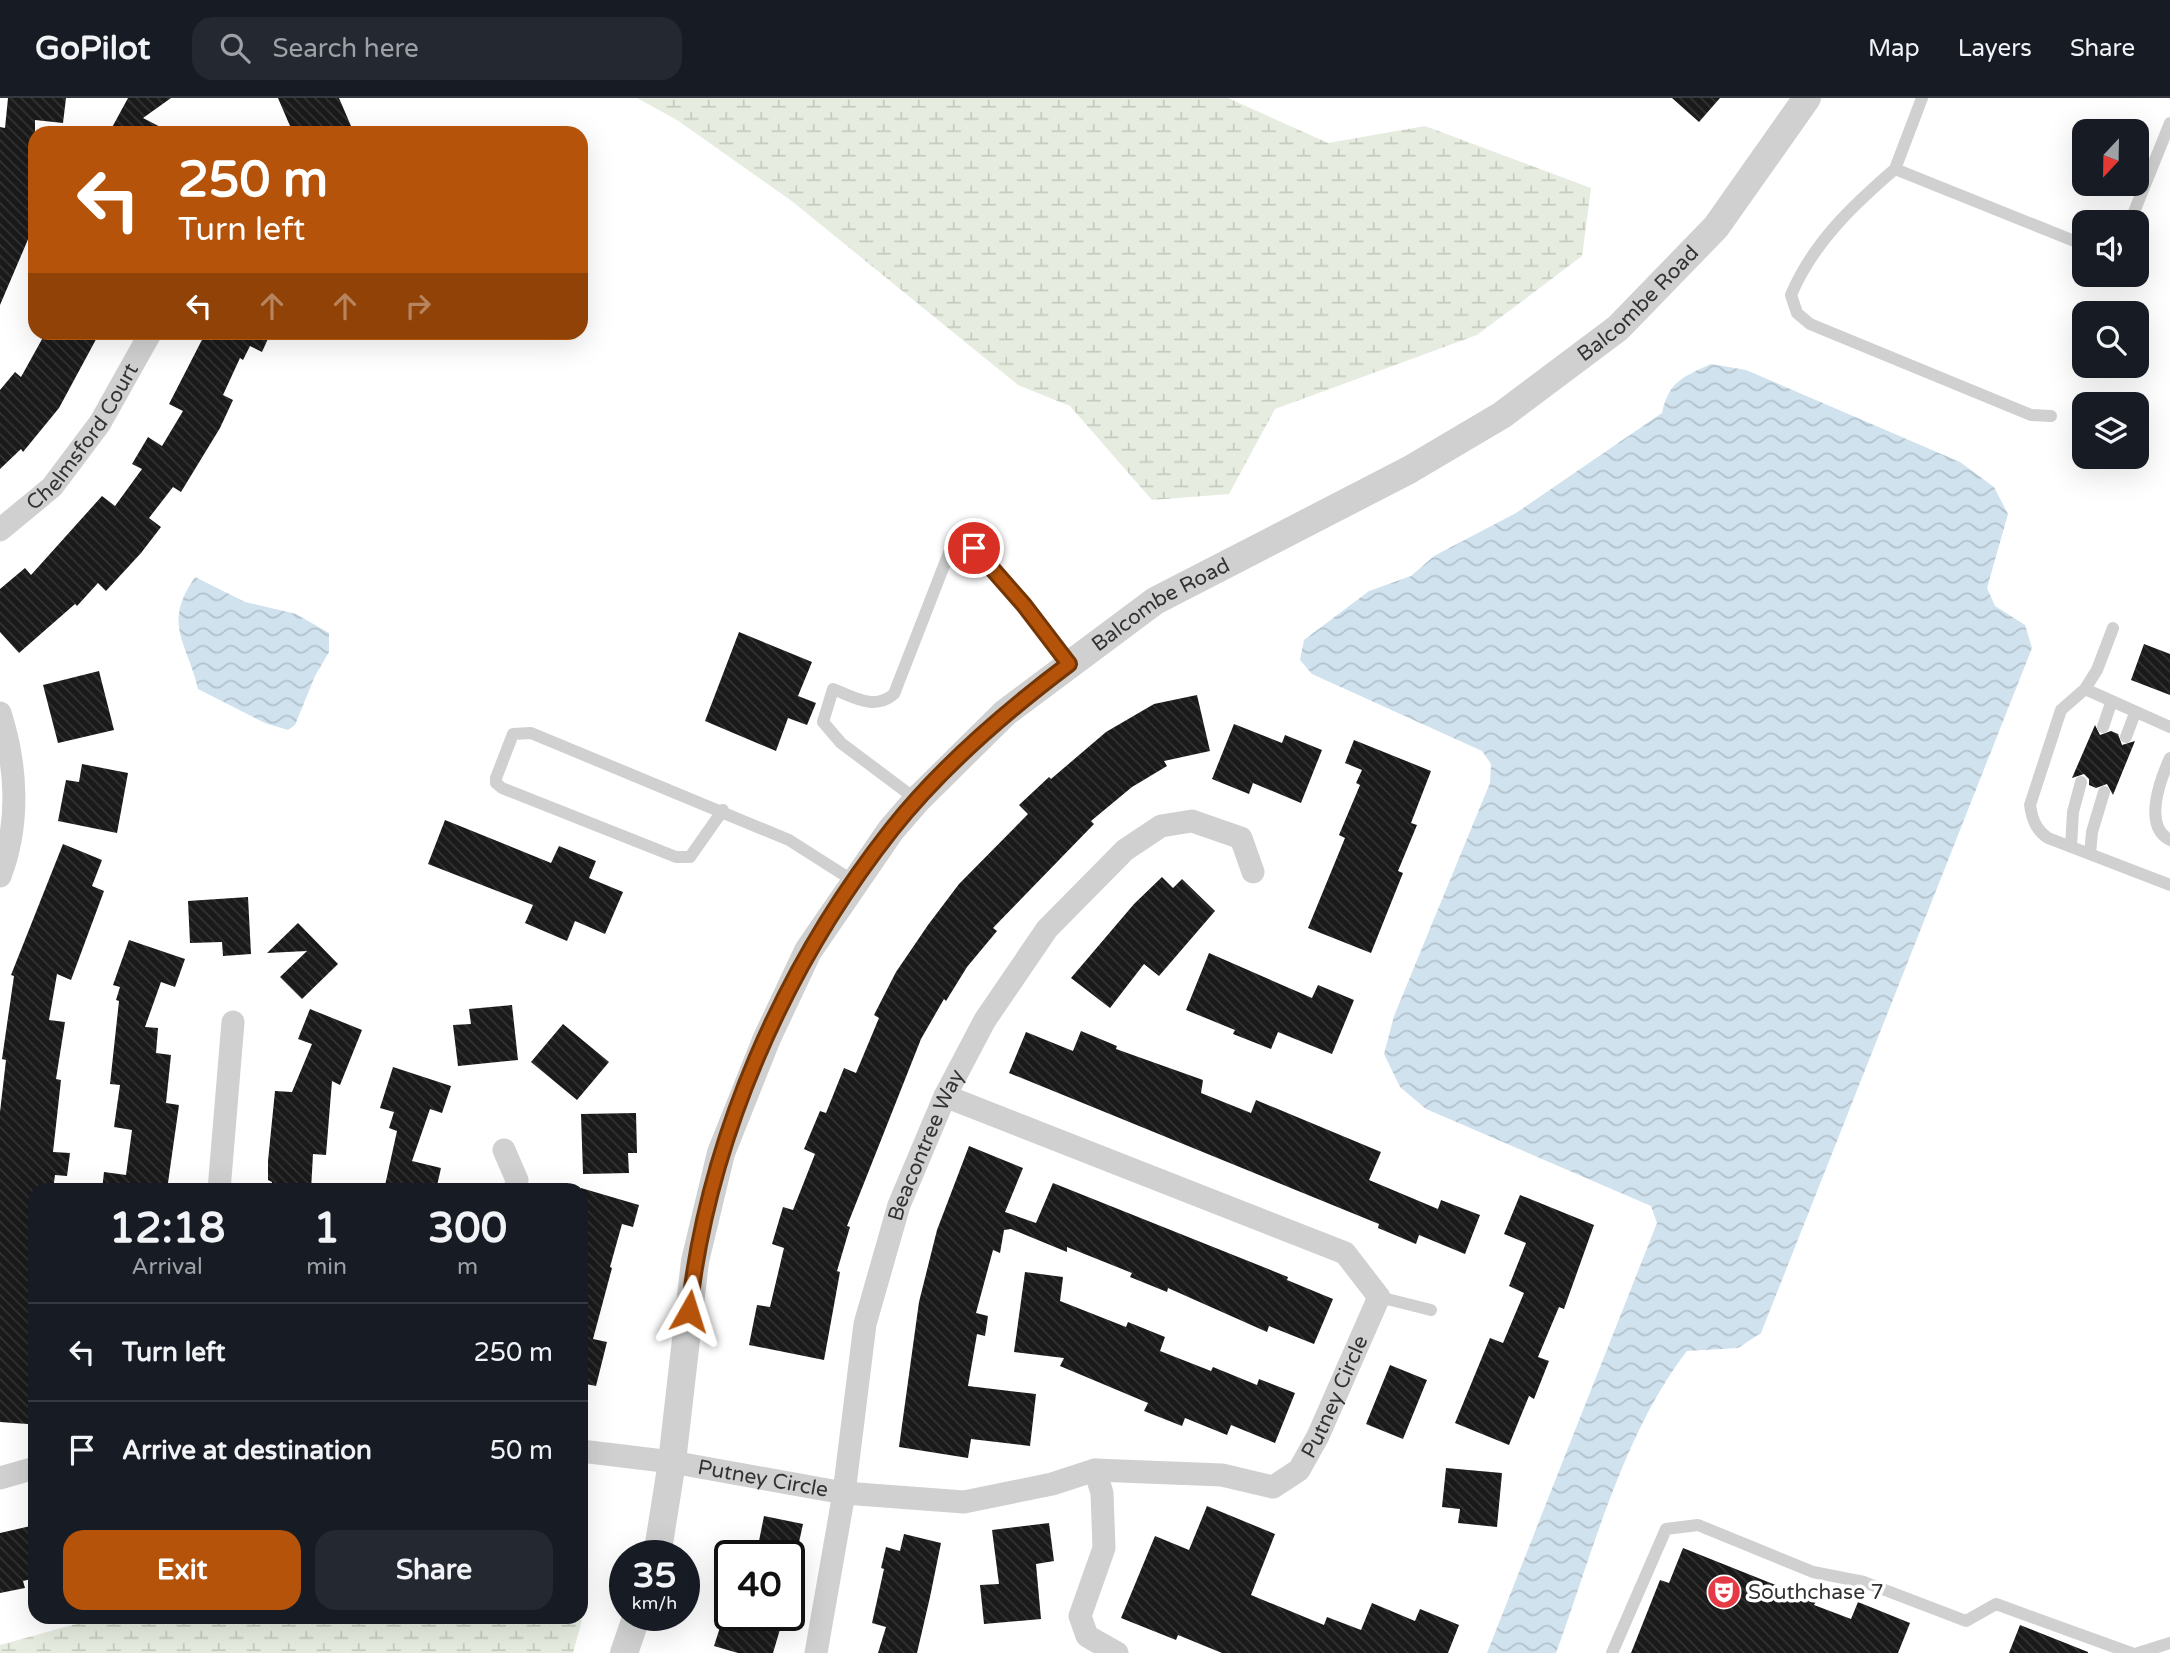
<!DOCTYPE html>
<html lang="en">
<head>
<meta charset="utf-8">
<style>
  body { margin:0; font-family:"Varela Round",sans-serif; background:#242831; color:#f1f3f6; height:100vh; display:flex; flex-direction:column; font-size:26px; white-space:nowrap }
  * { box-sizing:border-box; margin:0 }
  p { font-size:23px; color:#9ea1a6 }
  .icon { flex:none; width:38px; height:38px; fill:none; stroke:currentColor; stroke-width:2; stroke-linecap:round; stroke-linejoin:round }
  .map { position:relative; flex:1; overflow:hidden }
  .sheet { position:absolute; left:28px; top:1085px; width:560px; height:441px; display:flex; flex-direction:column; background:#171b24; border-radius:21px; box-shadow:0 7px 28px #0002 }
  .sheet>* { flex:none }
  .guide { position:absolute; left:28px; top:28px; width:560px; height:214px; border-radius:21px; box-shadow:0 7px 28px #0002; background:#b45309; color:#fff; overflow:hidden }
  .needle { width:46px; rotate:202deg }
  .controls { position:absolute; left:2072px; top:21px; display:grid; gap:14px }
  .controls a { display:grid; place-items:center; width:77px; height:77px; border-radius:14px; background:#171b24; box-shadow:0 7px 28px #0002; font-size:35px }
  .speed { position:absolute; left:609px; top:1442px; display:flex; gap:14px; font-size:35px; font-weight:700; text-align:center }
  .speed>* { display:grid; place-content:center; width:91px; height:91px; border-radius:50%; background:#171b24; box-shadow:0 7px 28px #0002; line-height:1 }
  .speed small { font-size:18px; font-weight:400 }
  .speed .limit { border:4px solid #111; border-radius:10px; background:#fff; color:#111 }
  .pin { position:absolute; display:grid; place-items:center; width:60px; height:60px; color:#fff; margin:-30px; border:4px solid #fff; border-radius:50%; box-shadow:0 2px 7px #0007 }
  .me { position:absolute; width:77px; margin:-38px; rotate:6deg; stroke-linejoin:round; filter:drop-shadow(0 0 5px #0008) }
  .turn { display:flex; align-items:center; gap:24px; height:147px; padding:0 35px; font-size:32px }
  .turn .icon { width:91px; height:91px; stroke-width:2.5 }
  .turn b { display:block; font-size:49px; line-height:60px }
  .lanes { display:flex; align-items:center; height:66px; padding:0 35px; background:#0003; justify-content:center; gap:35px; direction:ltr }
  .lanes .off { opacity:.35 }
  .eta { display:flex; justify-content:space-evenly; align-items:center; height:119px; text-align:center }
  .eta b { font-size:42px; font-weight:700; line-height:49px }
  .action { display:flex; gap:14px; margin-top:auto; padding:14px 35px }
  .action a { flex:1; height:80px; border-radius:21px; background:#b45309; color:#fff; font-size:28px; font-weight:700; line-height:80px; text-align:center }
  .action a+a { background:#242831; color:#f1f3f6 }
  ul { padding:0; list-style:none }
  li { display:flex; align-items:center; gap:21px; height:98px; padding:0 35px; border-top:2px solid #363941 }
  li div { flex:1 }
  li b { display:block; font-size:26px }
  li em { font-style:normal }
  header { display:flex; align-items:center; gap:42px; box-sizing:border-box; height:98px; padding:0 35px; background:#171b24; border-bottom:2px solid #363941 }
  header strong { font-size:33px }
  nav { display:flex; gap:38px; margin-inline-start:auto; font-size:24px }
  .search { width:490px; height:63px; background:#242831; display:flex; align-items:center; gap:18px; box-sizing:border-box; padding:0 24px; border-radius:21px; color:#9ea1a6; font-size:26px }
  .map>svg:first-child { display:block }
  .wetland { fill:url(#wetland-marsh) }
  .water { fill:url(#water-waves) }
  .building { fill:url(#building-back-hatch) }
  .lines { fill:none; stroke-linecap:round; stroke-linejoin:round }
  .service { stroke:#d0d0d0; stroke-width:12 }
  .minor { stroke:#d0d0d0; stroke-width:23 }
  .tertiary { stroke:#d0d0d0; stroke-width:28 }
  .route-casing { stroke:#753606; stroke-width:18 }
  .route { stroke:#b45309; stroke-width:12 }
  .labels { text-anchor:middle; stroke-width:7; stroke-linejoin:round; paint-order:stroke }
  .street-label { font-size:21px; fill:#333; stroke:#fff }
  .poi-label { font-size:21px; fill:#333; stroke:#fff; text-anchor:start }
</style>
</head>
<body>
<header>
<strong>GoPilot</strong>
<div class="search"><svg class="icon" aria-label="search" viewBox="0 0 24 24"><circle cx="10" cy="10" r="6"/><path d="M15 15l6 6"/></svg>Search here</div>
<nav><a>Map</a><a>Layers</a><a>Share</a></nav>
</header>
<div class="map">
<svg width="2170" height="1555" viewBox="0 0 2170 1555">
  <defs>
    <pattern id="wetland-marsh" width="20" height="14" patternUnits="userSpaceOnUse" patternTransform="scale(1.75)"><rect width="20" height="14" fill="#e6ecdf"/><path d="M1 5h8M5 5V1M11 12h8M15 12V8" fill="none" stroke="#c6cbc0"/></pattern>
    <pattern id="water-waves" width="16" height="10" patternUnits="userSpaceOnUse" patternTransform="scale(1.75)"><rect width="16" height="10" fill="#cfe2ee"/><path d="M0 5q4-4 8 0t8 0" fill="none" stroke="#b2c2cd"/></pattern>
    <pattern id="building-back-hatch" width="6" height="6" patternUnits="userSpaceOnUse" patternTransform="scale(1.75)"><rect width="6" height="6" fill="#1a1a1a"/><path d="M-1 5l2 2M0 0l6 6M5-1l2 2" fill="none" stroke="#333"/></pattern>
  </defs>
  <rect width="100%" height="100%" fill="#fff"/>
  <!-- wetland -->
  <path class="wetland" d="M637 0H1228L1328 45 1425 28 1591 90 1582 158 1477 237 1275 311 1229 396 1152 402 1070 308 1018 287 793 104 677 22Z
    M101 1519H553L582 1522 573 1555H0V1547Z"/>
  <!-- water -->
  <path class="water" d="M1711 266 1746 272 1960 364 1994 389 2008 416 1987 490 1995 508 2025 527 2032 550 1761 1235 1738 1250 1687 1253C1623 1335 1592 1457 1556 1555H1487L1657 1125 1651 1108 1426 1011 1400 989 1384 956 1394 918 1490 685 1491 666 1482 653 1312 576 1300 562 1304 542 1369 493 1411 478 1434 458 1516 415 1662 315C1669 283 1683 279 1711 266Z
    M195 479 245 504 296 516 329 535V554L315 578 295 627 288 632 265 625 198 591C187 543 162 527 195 479Z"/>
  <!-- building -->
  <path class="building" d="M8 0H66L63 25 35 22V125L0 207V29L5 30Z
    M128 0H171L143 20 172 35H109Z
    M278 0H339L354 35H293Z
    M1672 0H1720L1699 24Z
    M46 234H100L59 310 23 354 21 351 0 371V292L15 274 21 279Z
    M206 234H271L262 254 250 248 243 262 240 260 223 297 233 302 220 330 181 394 173 389 149 420 161 429 141 455 106 493 98 485 77 508 75 506 19 555 0 534V491L25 470 31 477 102 398 115 408 142 371 132 366 148 339 162 348 183 313 169 306Z
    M739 534 812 564 798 598 816 605 807 627 788 620 776 653 705 623Z
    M2144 546 2170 556V597L2131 582Z
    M99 573 114 632 58 645 43 587Z
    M1197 597 1210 653 1164 663 1167 668 1132 689 1091 723 1094 726 993 830 997 833 967 869 946 903 944 901 921 941 847 1128 850 1129 837 1173 840 1174 824 1262 749 1247 757 1207 770 1209 784 1150 772 1146 783 1109 793 1112 815 1056 804 1051 820 1013 826 1015 844 970 856 975 879 920 874 917 896 874 928 827 959 786 1028 716 1019 707 1049 679 1051 681 1106 634 1154 606Z
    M1234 626 1282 645 1285 637 1322 652 1301 705 1253 685 1249 696 1212 681Z
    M2095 627 2100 637 2111 633 2118 636 2122 647 2135 643 2113 697 2107 686 2096 690 2089 687V681L2084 676 2072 680Z
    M1354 642 1431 673 1411 725 1417 727 1398 773 1403 775 1371 855 1308 830 1345 740 1339 737 1360 687 1356 685 1362 672 1345 665Z
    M82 666 128 675 117 735 58 723 66 682 79 684Z
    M445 722 551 765 559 748 596 763 589 780 623 794 605 836 575 823 567 843 525 825 533 807 428 766Z
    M63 746 102 762 92 788 104 793 71 882 57 876 49 922 65 924 56 981 61 982 53 1054 70 1055 67 1078 55 1077 53 1092H35V1291H31L28 1326 0 1324V1014L6 962 2 961 14 878 11 877Z
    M1162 779 1173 790 1182 781 1215 813 1159 878 1144 866 1110 910 1071 880 1134 806Z
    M248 799 251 856 223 858 222 844 190 845 188 803Z
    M298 825 338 866 302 901 280 879 307 853 267 855Z
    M129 842 185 861 175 889 161 884 145 929 158 930 156 955 171 957 166 1005 179 1007 167 1092H102L104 1074 126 1077 132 1032 114 1029 120 987 110 986 119 903 116 902 120 889 113 887Z
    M1209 855 1312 900 1318 887 1354 902 1332 956 1278 934 1271 951 1233 936 1235 932 1186 912Z
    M512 907 518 962 458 968 453 927 471 926 469 911Z
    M310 911 362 932 340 987 332 983 326 1057 313 1056 311 1092H271L272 1084 268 1082V1063L275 993 292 994 312 946 298 941Z
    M563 926 609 964 577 1002 531 964Z
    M1081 933 1117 948 1116 951 1203 982 1201 995 1251 1015 1256 1002 1381 1054 1369 1082 1438 1111 1441 1102 1480 1117 1465 1156 1419 1137 1416 1146 1378 1130 1379 1126 1009 975 1026 934 1073 953Z
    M393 969 451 988 442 1015 430 1011 412 1063 441 1070 436 1092H384L397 1033 389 1030 394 1014 380 1010Z
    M636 1015 637 1055H628L629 1075 583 1076 581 1016Z
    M969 1048 1023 1070 1005 1114 1036 1125 1053 1085 1288 1179 1287 1182 1333 1201 1314 1246 1269 1228 1267 1234 1168 1190 1167 1194 1130 1179 1132 1175 1067 1149V1154L1011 1131 1004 1132 1000 1155 993 1152 976 1215 988 1218 985 1238 977 1236 968 1288 1036 1296 1030 1348 971 1341 968 1360 899 1349 919 1204 937 1132Z
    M581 1090 639 1107 633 1129 622 1126 610 1169 612 1170 593 1241 607 1244 596 1288 581 1285Z
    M1520 1097 1594 1127 1564 1211 1559 1209 1538 1259 1549 1263 1534 1301 1529 1298 1509 1347 1455 1325 1490 1240 1503 1245 1524 1195 1509 1188 1526 1145 1504 1136Z
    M1025 1174 1063 1179 1060 1203 1126 1229 1128 1224 1165 1239 1160 1253 1211 1273 1213 1269 1257 1287 1259 1281 1295 1295 1275 1345 1231 1327 1227 1337 1185 1320 1182 1328 1144 1313 1148 1305 1060 1268 1064 1260 1014 1254Z
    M1390 1267 1427 1282 1403 1341 1366 1326Z
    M1446 1370 1502 1375 1497 1429 1458 1425 1460 1411 1442 1409Z
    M1207 1408 1275 1436 1251 1497 1324 1527 1327 1519 1361 1532 1372 1505 1415 1523 1420 1511 1459 1527 1448 1555H1222L1178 1537 1176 1542 1121 1520 1155 1438 1189 1452Z
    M764 1418 803 1426 796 1458H756Z
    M1049 1425 1054 1463 1036 1466 1041 1521 984 1526 980 1487 999 1486 992 1432Z
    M35 1427V1480L23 1483 25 1490 0 1495V1435Z
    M904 1436 941 1445 930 1499 917 1555H878L886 1529 872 1525 884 1471 881 1470 886 1449 900 1453Z
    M1683 1450 1816 1503 1814 1507 1851 1521 1858 1504 1910 1525 1898 1555H1631L1660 1482 1669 1485Z
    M724 1517H747L781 1528 773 1555H738L714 1548Z
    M2020 1527 2088 1554V1555H2009Z"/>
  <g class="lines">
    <!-- service -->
    <path class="service" d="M1922 0 1895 71 2084 147
      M1895 71C1853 107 1813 145 1791 197L1797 215 1810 226 2031 317 2051 318
      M2130 124 2170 25
      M2113 530 2097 572 2085 591 2061 612 2030 707C2032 721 2036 732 2048 740L2170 787
      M2085 591 2170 629
      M2103 629 2111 605
      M2126 639 2135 615
      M2170 660C2161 680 2142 728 2170 742
      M917 702 841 645 823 624 833 591C854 599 874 613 894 596L952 447 960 442C999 465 1041 529 1069 566
      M723 712 690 759H676L502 690 496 685V680L513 636 531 635 789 742 855 784
      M2071 749 2073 714 2081 684
      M2090 756 2092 734 2104 694
      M1379 1199 1431 1212
      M1612 1555 1666 1431 1698 1427 1813 1474 1864 1484 1966 1523 1996 1506 2131 1555
      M2138 1555 2170 1545"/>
    <!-- minor -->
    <g class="minor">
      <path id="s1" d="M0 432 52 389 100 325 151 234"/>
      <path d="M0 615C17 668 20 726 0 778"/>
      <path d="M504 1052 517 1082 515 1092"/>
      <path d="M219 1092 233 924"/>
      <path id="s2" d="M581 1353 672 1364 844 1395 964 1404 1052 1386 1095 1372 1222 1377 1273 1389 1299 1372 1318 1338 1379 1199 1345 1155 945 998"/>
      <path d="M1095 1372 1102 1395 1104 1450 1080 1518 1087 1538 1117 1555"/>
      <path d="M0 1380 35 1370"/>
      <path id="s3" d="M816 1555 844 1395 865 1226 899 1107 945 998 985 922 1047 831 1125 752 1161 728 1192 723 1241 740 1253 774"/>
    </g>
    <!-- tertiary -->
    <g class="tertiary">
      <path id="s4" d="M657 1458 672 1364 695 1163 721 1055 767 940 808 853 891 732 917 702 1005 615 1155 503 1409 372 1502 317 1618 230 1716 129 1807 0"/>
      <path d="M624 1555 637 1517"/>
    </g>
  </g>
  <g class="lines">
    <!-- route casing -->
    <g class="route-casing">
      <path id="route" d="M689 1213C708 1041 784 868 892 731 942 668 1005 614 1069 566L1024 507 974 450"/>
    </g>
    <!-- route -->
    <use href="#route" class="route"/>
  </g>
  <!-- icons -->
  <defs>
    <g id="theatre-disc" transform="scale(1.75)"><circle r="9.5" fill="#e63946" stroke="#fff"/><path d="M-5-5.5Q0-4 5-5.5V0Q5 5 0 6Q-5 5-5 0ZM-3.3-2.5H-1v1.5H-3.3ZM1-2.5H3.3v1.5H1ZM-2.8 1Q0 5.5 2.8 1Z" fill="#fff"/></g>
  </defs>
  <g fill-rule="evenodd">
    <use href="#theatre-disc" x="1724" y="1494"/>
  </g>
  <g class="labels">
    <!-- street labels -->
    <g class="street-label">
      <text dy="7" stroke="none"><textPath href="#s4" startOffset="1696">Balcombe Road</textPath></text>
      <text dy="7" stroke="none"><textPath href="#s1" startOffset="126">Chelmsford Court</textPath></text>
      <text dy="7" stroke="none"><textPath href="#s4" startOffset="1129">Balcombe Road</textPath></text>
      <text dy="7" stroke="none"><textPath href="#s3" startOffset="522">Beacontree Way</textPath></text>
      <text dy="7" stroke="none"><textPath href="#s2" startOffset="814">Putney Circle</textPath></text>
      <text dy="7" stroke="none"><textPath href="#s2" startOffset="184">Putney Circle</textPath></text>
    </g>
    <!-- poi labels -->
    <g class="poi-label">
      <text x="1748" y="1501">Southchase 7</text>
    </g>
  </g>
</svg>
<div class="controls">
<a><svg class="needle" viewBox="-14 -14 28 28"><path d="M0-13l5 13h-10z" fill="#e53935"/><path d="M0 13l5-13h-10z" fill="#9ea1a6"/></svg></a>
<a><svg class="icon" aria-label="sound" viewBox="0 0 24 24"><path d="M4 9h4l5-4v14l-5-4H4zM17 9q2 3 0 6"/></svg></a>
<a><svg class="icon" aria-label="search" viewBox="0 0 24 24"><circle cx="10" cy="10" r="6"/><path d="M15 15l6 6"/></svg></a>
<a><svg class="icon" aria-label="layers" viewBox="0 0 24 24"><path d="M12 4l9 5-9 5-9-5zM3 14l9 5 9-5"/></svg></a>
</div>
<div class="speed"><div>35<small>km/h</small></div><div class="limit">40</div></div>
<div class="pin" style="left:974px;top:450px;background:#d93025"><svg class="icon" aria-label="arrive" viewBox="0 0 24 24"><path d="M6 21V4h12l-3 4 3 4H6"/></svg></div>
<svg class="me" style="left:689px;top:1213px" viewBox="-20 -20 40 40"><path d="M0-17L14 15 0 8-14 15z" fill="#b45309" stroke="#fff" stroke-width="4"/></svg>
<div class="guide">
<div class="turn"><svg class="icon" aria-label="left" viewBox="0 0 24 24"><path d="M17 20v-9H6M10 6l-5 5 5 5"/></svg><div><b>250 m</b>Turn left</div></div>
<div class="lanes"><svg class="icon" aria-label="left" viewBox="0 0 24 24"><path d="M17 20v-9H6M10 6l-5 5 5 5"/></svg><svg class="icon off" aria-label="ahead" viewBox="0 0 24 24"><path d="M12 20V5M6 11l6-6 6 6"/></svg><svg class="icon off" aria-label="ahead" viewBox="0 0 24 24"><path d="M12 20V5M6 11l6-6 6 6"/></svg><svg class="icon off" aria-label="right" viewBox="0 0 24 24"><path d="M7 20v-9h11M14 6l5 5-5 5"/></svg></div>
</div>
<section class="sheet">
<div class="eta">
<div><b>12:18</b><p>Arrival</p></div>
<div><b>1</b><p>min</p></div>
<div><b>300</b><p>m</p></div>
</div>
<ul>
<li><svg class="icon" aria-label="left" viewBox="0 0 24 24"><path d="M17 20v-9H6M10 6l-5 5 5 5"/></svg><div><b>Turn left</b></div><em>250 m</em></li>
<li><svg class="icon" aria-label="arrive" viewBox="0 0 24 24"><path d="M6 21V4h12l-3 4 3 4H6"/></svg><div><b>Arrive at destination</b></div><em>50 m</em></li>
</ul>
<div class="action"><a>Exit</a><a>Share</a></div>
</section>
</div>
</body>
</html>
